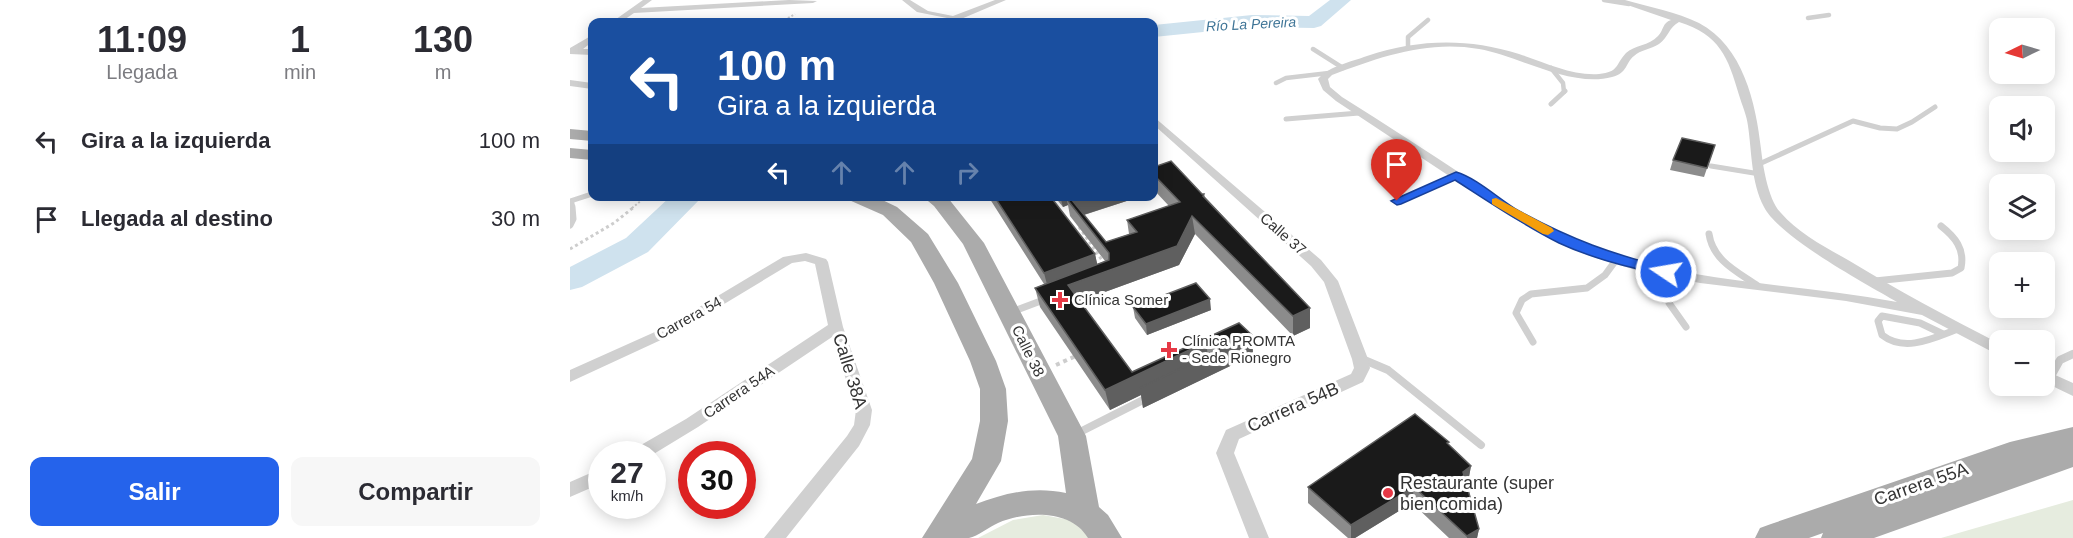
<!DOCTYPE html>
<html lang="es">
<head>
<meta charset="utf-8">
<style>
  body { margin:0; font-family:Helvetica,sans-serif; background:#f7f7f7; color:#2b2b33; height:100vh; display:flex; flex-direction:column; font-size:22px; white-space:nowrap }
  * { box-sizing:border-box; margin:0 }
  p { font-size:20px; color:#7c7c81 }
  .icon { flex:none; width:33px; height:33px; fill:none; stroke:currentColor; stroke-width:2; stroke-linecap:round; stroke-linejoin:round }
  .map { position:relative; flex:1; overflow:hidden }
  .panel { display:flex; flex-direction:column; background:#fff; width:570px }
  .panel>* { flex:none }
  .banner { position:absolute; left:18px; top:18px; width:570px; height:183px; border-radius:12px; box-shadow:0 3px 15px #0003; background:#1a4fa0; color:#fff; overflow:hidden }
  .needle { width:39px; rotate:265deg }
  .controls { position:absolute; left:1419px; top:18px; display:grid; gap:12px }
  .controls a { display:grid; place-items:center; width:66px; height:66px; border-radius:12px; background:#fff; box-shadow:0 3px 15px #0003; font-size:30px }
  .speed { position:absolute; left:18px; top:441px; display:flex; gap:12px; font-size:30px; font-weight:700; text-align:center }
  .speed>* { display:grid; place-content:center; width:78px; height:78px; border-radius:50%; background:#fff; box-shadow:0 3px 15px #0003; line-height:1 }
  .speed small { font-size:15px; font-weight:400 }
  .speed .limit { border:9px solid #d22; background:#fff; color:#111 }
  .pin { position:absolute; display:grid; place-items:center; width:51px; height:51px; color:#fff; margin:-62px -26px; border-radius:50% 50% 50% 0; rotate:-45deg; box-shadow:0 0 6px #0007 }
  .pin .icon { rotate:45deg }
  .me { position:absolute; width:66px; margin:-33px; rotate:282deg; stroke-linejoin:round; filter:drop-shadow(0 0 4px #0008) }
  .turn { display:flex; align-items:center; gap:21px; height:126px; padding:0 30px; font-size:27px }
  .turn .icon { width:78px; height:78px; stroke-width:2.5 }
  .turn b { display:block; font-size:42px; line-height:51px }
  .lanes { display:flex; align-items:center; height:57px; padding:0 30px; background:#0003; justify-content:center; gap:30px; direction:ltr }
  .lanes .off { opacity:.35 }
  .eta { display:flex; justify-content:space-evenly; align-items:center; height:102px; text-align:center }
  .eta b { font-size:36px; font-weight:600; line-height:42px }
  .action { display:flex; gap:12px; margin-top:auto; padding:12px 30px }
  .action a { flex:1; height:69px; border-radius:12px; background:#2563eb; color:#fff; font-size:24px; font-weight:600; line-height:69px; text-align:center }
  .action a+a { background:#f7f7f7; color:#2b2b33 }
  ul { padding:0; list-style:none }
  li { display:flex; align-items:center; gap:18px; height:78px; padding:0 30px }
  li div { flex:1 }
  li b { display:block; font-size:22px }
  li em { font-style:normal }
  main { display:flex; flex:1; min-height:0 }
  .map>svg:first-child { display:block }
  .green { fill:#e6ecdf }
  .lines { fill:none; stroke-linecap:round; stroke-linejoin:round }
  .river { fill:#cfe2ee; fill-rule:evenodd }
  .path-far2 { stroke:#cdcdcd; stroke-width:2; stroke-dasharray:2 2; stroke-linecap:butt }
  .path-far1 { stroke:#cdcdcd; stroke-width:3; stroke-dasharray:3 3; stroke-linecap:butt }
  .path { stroke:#cdcdcd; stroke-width:4; stroke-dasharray:4 4; stroke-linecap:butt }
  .service-far3 { stroke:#d0d0d0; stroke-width:4.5 }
  .service-far2 { stroke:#d0d0d0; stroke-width:5 }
  .service-far1 { stroke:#d0d0d0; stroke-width:7 }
  .service { stroke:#d0d0d0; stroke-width:8 }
  .minor { fill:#d0d0d0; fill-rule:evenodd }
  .primary { fill:#ababab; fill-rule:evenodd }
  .wall { fill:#8c8c8c }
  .shaded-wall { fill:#5f5f5f }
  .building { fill:#1a1a1a; stroke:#5f5f5f; stroke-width:1.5 }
  .route { fill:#2563eb; stroke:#184099; stroke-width:1.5 }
  .slow { fill:#f59e0b }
  .poi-dot { fill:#e63946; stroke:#fff; stroke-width:2 }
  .labels { text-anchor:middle; stroke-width:6; stroke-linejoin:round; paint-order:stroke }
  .far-water-label { font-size:14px; font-style:italic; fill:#3f7597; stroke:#fff }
  .street-label { font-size:15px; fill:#333; stroke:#fff }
  .poi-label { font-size:15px; fill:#333; stroke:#fff; text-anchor:start }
  .near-street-label { font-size:18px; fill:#333; stroke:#fff }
  .near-poi-label { font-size:18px; fill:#333; stroke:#fff; text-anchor:start }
</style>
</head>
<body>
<main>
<section class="panel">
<div class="eta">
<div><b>11:09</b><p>Llegada</p></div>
<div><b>1</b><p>min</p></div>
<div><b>130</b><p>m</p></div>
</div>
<ul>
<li><svg class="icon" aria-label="left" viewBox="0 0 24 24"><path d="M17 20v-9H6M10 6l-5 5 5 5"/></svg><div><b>Gira a la izquierda</b></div><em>100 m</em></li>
<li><svg class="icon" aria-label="arrive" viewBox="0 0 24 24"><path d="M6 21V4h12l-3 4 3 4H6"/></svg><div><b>Llegada al destino</b></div><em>30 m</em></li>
</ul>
<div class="action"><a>Salir</a><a>Compartir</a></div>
</section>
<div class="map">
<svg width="1503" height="538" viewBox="0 0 1503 538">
  <rect width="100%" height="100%" fill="#fff"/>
  <!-- green -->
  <path class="green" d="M1503 500V538H1371L1378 536Z
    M473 515 500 520 522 538H408L443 520Z"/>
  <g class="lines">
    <!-- river -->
    <path class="river" d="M760 0H781L751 26 744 28 682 27 584 37V25L682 15 739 16Z
      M101 196H133L78 252 12 287 0 290V267L56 238Z"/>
    <!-- path-far2 -->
    <path class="path-far2" d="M211 22 225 14
      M62 208 77 196"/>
    <!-- path-far1 -->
    <path class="path-far1" d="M509 227 534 263
      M0 249 44 223 64 207"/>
    <!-- path -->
    <path class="path" d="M486 365 508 355"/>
    <!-- service-far3 -->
    <path class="service-far3" d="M1034 0 1059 4
      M1238 18 1259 15
      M838 47V37L858 20
      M743 49 773 68
      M981 68 993 83 994 92
      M706 83 716 78 759 73"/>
    <!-- service-far2 -->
    <path class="service-far2" d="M981 104 995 91
      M716 119 789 113
      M1187 165 1283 121 1310 128 1327 129 1342 122 1365 107
      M1141 166 1190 174
      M22 178V184
      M0 201 22 194
      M827 201 886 176
      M2 202V208"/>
    <!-- service-far1 -->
    <path class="service-far1" d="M0 225 3 219 2 207
      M1139 234C1143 261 1168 272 1188 286
      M1096 272 1099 303 1116 327
      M1305 281 1382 273 1391 268C1395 249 1385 237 1371 226
      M441 312 476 299
      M1373 334 1350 323 1312 316 1308 321 1312 335C1335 353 1364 338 1388 329
      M963 342 946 313 952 300 961 294 1017 288 1035 275 1046 260"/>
    <!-- service -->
    <path class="service" d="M792 359 818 370 911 445
      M1480 378 1490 360 1503 354
      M506 434 579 397"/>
    <!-- minor -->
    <path class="minor" d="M73 0H82L71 8 219 0 247 1 243 3 64 13 51 22H42Z
      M332 0H340L358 11 383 16 425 0H436L384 22H376L377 18 347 12Z
      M1043 0H1055C1079 7 1107 12 1129 23 1173 46 1186 103 1191 149 1193 166 1198 200 1211 213 1228 233 1255 247 1278 260 1327 290 1378 317 1430 344V356L1352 315 1276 301 1130 283 1069 271 1020 256 989 243 938 215 766 101 753 90 748 79C759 66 781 62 797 56 849 39 897 38 949 54 974 62 1002 76 1029 74 1049 72 1045 65 1056 53 1064 45 1079 46 1088 36 1094 30 1092 23 1101 20ZM1109 22C1150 35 1158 57 1169 95 1172 105 1177 116 1178 126 1182 153 1181 182 1194 207 1209 237 1296 284 1327 302 1229 284 1126 283 1031 251 984 234 941 206 899 179 857 151 815 124 772 97L760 87 758 79 762 75C810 57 857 40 909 49 949 56 1001 88 1042 77 1058 73 1055 63 1064 56 1070 50 1081 49 1089 44 1098 38 1099 27 1109 22Z
      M19 37H22V42L13 49H22V55L0 54V48Z
      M0 80 22 83V89L0 86Z
      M584 117 751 260 768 281 798 359 800 368 793 382 669 439 664 453 699 538H679L646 453 656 430 781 374 784 368 782 359 754 282 741 266 584 125Z
      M236 253 256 259 258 262 273 327 302 410 300 425 289 446 216 538H194L277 436 284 425 286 410 262 337 128 427 82 455 61 454 64 449 116 419 258 325 245 264 235 261 222 263 106 333 0 382V370L96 327 213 257Z
      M1474 370 1503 383V396L1474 382Z
      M32 468V483L0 497V482Z"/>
    <!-- primary -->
    <path class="primary" d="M0 129 22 131V141L0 139Z
      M0 148 22 150V160L0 158Z
      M276 196H304L327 207 358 234 388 283 426 361 436 389 438 421 431 461 406 504C435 493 464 486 496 493L488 436 393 244 364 206 352 196 378 198 414 243 516 436 529 507 538 515 552 538H518C501 509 456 511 428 523 419 527 408 536 399 538 384 538 367 538 352 538L402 459 410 421V389L400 361 364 283 341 242 313 215 279 200Z
      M1503 427V467L1304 538H1251L1253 533 1239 538H1185L1190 528 1201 524 1440 442Z"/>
  </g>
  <!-- wall -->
  <path class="wall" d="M1145 145 1134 177 1100 170 1103 160Z
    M584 167 632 194H634L635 197 740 308V328L723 336 625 234 609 265 510 301 562 372 669 323 682 335 683 355 573 408 571 395 540 410 470 307 465 288 474 284 418 196H480L525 254 527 264 535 261 500 216 498 205 493 207 484 196H572L514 215 536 242 559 234 557 220 599 206 584 190Z
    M563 307 641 310 577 335 565 318Z
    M879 445 901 466 898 482 896 483 909 529 907 538H879L842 503 785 538H778L738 503V487Z"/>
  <!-- shaded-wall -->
  <path class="shaded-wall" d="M490 196H572L510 216 496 198 498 205 493 207Z
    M622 216 625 234 609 265 502 304 498 285Z
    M525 254 529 272 479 292 474 273Z
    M640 299 641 310 577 335 576 324Z
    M740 308V328L723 336V316Z
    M682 335 683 355 573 408 571 395 540 410 535 390 636 342 638 356Z
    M901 466 898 482 890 488 893 472Z
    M844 487 842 503 785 538H781V525Z
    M909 529 907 538H897V536Z"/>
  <!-- building -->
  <path class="building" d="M1112 138 1145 145 1137 168 1103 160Z
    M601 161 632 194H634L633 196 740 308 723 316 622 216 607 246 498 285 562 372 669 323 682 335 570 388 642 353 645 348 644 344 636 342 535 390 465 288 539 260V253L496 198 501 196H513L502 200 536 242 567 232 557 220 610 202 584 175V167Z
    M424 196H480L525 254 474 273Z
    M626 283 640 299 576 324 563 307Z
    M845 414 879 442 877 443 901 466 893 472 909 529 897 536 844 487 781 525 738 487Z"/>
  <!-- route -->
  <path class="route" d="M886 172C907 178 930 200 949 211 1002 240 1042 254 1101 269L1103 272 1096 276C1060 267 1023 259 989 243 953 225 919 202 885 180L831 204 827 205 821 201Z"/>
  <!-- slow -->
  <path class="slow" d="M926 198 982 228 984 231 978 235 973 234 922 204V199Z"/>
  <!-- markers -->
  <g class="poi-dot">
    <path d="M487 291h6v6h6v6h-6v6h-6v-6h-6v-6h6z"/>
    <path d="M596 341h6v6h6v6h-6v6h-6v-6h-6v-6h6z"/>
    <circle cx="818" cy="493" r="6"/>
  </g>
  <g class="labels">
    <!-- far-water labels -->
    <g class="far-water-label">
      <text transform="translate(681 24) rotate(-3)" y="5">Río La Pereira</text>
    </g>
    <!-- street labels -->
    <g class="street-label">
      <text transform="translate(713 234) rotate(41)" y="5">Calle 37</text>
      <text transform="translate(119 318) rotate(-29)" y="5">Carrera 54</text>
      <text transform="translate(458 351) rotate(64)" y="5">Calle 38</text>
      <text transform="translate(169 392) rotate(-34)" y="5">Carrera 54A</text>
    </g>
    <!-- poi labels -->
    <g class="poi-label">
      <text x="504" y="305">Clínica Somer</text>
      <text x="612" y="346">Clínica PROMTA<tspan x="612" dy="17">- Sede Rionegro</tspan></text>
    </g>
    <!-- near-street labels -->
    <g class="near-street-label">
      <text transform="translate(280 371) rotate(73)" y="6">Calle 38A</text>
      <text transform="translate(723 407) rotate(-24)" y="6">Carrera 54B</text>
      <text transform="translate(1351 484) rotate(-19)" y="6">Carrera 55A</text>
    </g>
    <!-- near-poi labels -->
    <g class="near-poi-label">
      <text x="830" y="489">Restaurante (super<tspan x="830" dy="21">bien comida)</tspan></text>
    </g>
  </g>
</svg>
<div class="controls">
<a><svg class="needle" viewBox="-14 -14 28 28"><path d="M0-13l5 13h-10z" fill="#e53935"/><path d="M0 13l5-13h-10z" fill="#7c7c81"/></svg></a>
<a><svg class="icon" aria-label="sound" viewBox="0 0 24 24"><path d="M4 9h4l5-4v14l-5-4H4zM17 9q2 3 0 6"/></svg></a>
<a><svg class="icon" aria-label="layers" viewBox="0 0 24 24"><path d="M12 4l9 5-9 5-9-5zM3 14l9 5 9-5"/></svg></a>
<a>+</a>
<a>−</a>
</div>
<div class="speed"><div>27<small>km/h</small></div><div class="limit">30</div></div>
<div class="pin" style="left:827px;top:201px;background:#d93025"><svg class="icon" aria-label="arrive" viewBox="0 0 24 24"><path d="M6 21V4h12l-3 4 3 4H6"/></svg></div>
<svg class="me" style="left:1096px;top:272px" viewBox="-20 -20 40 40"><circle r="17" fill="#2563eb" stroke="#fff" stroke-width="3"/><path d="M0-11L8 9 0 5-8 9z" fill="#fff"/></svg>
<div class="banner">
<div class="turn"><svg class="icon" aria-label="left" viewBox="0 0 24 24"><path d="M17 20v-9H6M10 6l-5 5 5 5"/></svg><div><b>100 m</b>Gira a la izquierda</div></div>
<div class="lanes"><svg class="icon" aria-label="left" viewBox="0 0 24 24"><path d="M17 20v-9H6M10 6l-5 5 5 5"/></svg><svg class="icon off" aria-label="ahead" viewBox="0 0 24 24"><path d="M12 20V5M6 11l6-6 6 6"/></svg><svg class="icon off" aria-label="ahead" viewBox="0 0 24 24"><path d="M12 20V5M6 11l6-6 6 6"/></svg><svg class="icon off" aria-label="right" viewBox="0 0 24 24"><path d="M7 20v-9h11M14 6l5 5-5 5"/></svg></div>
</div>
</div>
</main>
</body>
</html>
